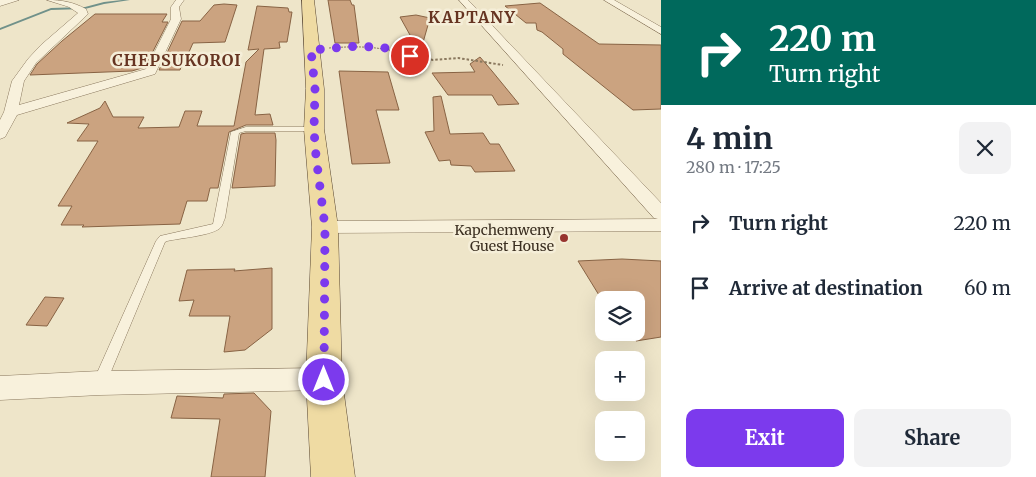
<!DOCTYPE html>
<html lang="en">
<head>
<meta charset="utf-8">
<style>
  body { margin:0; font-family:Merriweather,serif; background:#f2f2f3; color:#1f2937; height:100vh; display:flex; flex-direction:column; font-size:19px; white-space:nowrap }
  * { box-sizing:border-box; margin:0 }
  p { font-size:16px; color:#747a83 }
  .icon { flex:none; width:28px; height:28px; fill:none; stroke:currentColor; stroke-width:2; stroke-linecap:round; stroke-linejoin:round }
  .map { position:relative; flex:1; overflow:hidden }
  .side { display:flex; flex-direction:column; background:#fff; width:375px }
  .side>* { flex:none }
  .guide { background:#00695c; color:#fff; overflow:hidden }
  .controls { position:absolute; left:595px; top:291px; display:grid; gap:10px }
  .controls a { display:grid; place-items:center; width:50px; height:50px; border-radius:10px; background:#fff; box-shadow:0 5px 20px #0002; font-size:25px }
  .pin { position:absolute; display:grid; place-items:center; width:42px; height:42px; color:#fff; margin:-21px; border:2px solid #fff; border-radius:50%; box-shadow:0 1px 5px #0007 }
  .me { position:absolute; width:55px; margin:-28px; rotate:0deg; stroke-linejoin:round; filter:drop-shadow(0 0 4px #0008) }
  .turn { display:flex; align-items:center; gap:18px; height:105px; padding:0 25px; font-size:22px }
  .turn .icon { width:65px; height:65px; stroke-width:2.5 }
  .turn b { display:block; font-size:35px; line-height:42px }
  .round { display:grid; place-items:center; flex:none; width:52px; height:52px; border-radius:10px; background:#f2f2f3 }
  .head { display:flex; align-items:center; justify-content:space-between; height:85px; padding:0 25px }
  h1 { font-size:30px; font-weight:700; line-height:38px }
  .cta { display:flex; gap:10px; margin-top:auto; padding:10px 25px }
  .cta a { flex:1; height:58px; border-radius:10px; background:#7c3aed; color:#fff; font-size:20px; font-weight:700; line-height:58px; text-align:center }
  .cta a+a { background:#f2f2f3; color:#1f2937 }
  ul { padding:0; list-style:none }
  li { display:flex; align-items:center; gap:15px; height:65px; padding:0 25px }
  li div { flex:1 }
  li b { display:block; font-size:19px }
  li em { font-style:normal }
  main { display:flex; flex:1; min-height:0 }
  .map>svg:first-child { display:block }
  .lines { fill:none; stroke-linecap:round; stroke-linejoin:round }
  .stream { fill:#70918a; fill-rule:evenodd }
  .building { fill:#cba380; stroke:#886344 }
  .lane-casing { stroke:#8a785e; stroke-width:1 }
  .street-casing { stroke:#8a785e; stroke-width:1 }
  .primary-casing { stroke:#584632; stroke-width:1 }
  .path-far1 { stroke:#8a785e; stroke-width:1; stroke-dasharray:2 1; stroke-linecap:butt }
  .path { stroke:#8a785e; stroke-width:2; stroke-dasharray:2.5 2; stroke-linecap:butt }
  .lane { fill:#f8f1dc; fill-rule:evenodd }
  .street { fill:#f8f1dc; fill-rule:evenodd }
  .primary { fill:#efdba3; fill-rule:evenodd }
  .route { stroke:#7c3aed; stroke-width:9; stroke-dasharray:0 16.2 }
  .poi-dot { fill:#97342f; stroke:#f5eed8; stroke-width:2 }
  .labels { text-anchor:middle; stroke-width:5; stroke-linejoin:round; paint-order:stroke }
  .poi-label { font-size:14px; fill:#3b2f21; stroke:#f5eed8; text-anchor:end }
  .far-district-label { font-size:16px; font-weight:bold; letter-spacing:1px; fill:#663421; stroke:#f5eed8 }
</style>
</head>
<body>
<main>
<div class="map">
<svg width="661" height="477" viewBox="0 0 661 477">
  <rect width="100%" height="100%" fill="#eee5c9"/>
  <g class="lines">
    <!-- stream -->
    <path class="stream" d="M122 0H130L104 4 85 9 51 10 0 30V28L51 8 85 7 104 2Z"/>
  </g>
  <!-- building -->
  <path class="building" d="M328 0H350L352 5H354L359 43H335Z
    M540 3 599 44 661 45V109L633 110 563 54V49L542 32 537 30 536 23H526L505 6Z
    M224 4 237 5 225 42 193 43 189 52 186 53 180 70H159L182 21H200L214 5Z
    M257 6 288 8 289 12H292L287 42H279L280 48 264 49 255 115 270 114 273 125H246L229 132 218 188H210L207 201H187L180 224 82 227 84 225H61L72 206H58L98 141H77L89 124 67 123 100 108 105 101 113 117H144L138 128 179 127 185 111H202L197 126H234L246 62 259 49 248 50Z
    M95 14H167L162 22H168L145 67 132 71 30 75 37 64 62 41Z
    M416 15 430 18 420 53 400 17Z
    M480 57 492 71 519 104 498 105 492 95H448L432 73 475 72 470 64Z
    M339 71 388 72 399 110H376L390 163 352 164Z
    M441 96 450 134 483 133 490 144H499L515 171 475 172 471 166 451 165 450 160 439 161 425 132 434 131 433 97Z
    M246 133H275L276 140 275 186 232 188 241 134Z
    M622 259 661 261V337L636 341V300H602L578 261Z
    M272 268V329L245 350 224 352 230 316H189L194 300 179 301 187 270 235 269 234 271Z
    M45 297 64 298 47 326 26 325Z
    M254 393 271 411 265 477H211L220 419 171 418 177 396 223 398 224 394Z"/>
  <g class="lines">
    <!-- lane casing -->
    <g class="lane-casing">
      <path id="lane" d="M246 127H314L318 129 314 131H246L239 133 225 218C223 222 223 226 219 229 208 236 181 238 167 241L165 242 105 386 100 388 95 386 93 382 156 241 160 236 213 224 231 132Z"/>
    </g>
    <!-- street casing -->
    <g class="street-casing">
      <path id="street" d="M0 0H19L0 6Z
        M47 0C62 0 73 2 86 9L88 14 36 63 24 81 19 105 146 69 171 19V7L176 0H184L179 7 181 19 155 74 17 115 5 137 0 139V120L4 112 12 81 28 59 41 45 78 13 69 7Z
        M459 0H468L661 203V231L325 233 318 231 315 227 318 223 325 221 658 219 654 218Z
        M604 0H614L661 27V34Z
        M324 368 333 371 337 379 333 387 324 390 100 395 0 400V376L100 371Z"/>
    </g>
    <!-- primary casing -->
    <g class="primary-casing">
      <path id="primary" d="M302 0H314L324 89V129L338 227 342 379 355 477H311L306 379 312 227 304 129 306 89Z"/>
    </g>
    <!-- path-far1 -->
    <path class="path-far1" d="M329 48C355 46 379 46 404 54"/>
    <!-- path -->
    <path class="path" d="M400 53 433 60 458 58 503 65"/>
    <!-- lane -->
    <use href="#lane" class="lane"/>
    <!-- street -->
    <use href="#street" class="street"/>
    <!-- primary -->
    <use href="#primary" class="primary"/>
  </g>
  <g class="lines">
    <!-- route -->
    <path class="route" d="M324 380 325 227 316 156 314 130 315 89 311 50 358 46 386 48 410 56"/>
  </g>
  <!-- markers -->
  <circle class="poi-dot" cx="564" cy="238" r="5"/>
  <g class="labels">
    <!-- poi labels -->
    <g class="poi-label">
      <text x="554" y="235">Kapchemweny<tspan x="554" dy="16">Guest House</tspan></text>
    </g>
    <!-- far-district labels -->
    <g class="far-district-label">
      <text x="472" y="23">KAPTANY</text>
      <text x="177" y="66">CHEPSUKOROI</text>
    </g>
  </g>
</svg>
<div class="controls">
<a><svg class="icon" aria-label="layers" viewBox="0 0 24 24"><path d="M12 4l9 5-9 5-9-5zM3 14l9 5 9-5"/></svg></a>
<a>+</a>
<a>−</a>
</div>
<div class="pin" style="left:410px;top:56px;background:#d93025"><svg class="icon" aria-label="arrive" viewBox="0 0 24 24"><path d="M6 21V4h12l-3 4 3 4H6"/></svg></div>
<svg class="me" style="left:324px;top:380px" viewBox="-20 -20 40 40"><circle r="17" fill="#7c3aed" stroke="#fff" stroke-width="3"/><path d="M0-11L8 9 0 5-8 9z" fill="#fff"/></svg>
</div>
<section class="side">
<div class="guide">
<div class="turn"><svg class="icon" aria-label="right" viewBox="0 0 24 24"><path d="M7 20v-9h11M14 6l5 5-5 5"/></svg><div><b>220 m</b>Turn right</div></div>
</div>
<div class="head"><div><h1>4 min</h1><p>280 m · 17:25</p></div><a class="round"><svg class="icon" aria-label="close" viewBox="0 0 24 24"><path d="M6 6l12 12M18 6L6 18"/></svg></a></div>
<ul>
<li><svg class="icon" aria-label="right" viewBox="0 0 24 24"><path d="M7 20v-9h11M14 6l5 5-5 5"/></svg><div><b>Turn right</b></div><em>220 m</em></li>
<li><svg class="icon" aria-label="arrive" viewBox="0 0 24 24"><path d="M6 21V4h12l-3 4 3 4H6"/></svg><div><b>Arrive at destination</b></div><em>60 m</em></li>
</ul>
<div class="cta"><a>Exit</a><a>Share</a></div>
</section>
</main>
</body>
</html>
